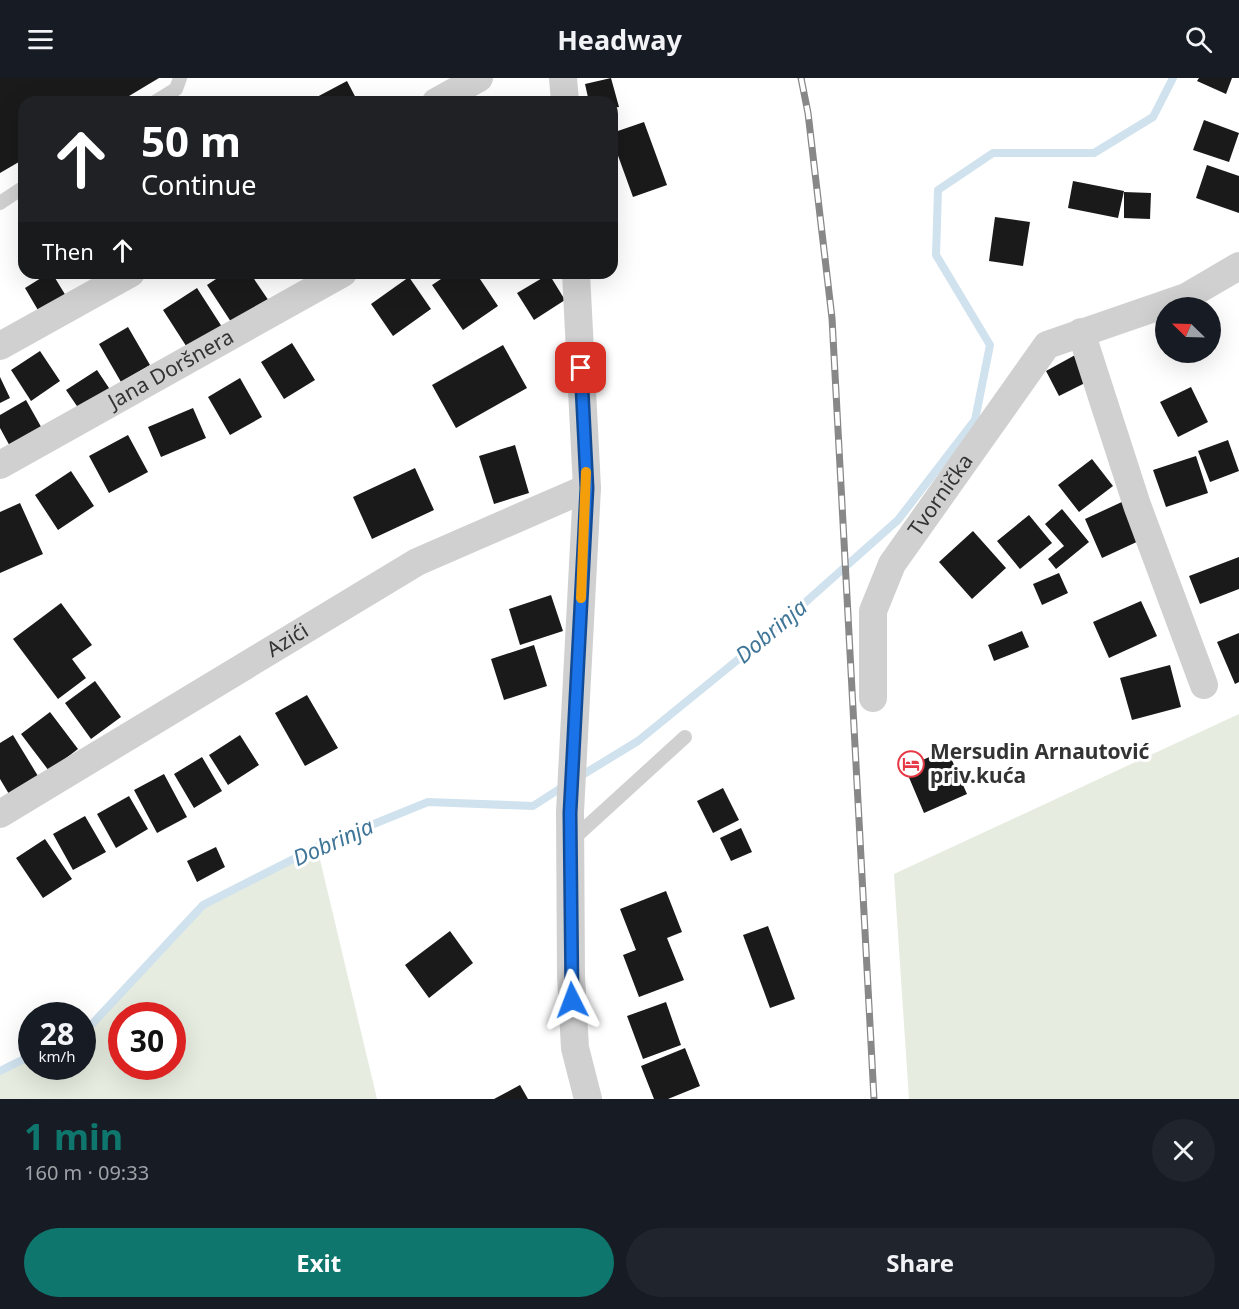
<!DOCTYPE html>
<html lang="en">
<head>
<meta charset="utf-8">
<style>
  body { margin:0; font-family:"Noto Sans",sans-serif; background:#20242c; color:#f1f3f6; height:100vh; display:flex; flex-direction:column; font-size:22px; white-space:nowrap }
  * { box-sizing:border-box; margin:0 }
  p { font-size:20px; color:#9ea1a6 }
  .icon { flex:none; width:33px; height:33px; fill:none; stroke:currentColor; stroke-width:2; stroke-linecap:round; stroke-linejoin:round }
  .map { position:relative; height:1021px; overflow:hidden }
  .sheet { display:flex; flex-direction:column; background:#171b24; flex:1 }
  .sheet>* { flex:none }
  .guide { position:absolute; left:18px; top:18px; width:600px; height:183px; border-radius:18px; box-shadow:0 6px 24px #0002; background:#202124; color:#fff; overflow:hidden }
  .needle { width:39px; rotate:293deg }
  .controls { position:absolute; left:1155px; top:219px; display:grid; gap:12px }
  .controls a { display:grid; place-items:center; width:66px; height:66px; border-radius:50%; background:#171b24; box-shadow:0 6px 24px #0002; font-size:30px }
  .speed { position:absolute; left:18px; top:924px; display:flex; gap:12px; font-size:30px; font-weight:700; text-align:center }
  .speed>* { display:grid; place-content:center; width:78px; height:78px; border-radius:50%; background:#171b24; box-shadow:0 6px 24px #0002; line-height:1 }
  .speed small { font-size:15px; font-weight:400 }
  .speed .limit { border:9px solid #d22; background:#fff; color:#111 }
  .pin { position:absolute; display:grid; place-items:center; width:51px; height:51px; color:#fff; margin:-26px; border-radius:12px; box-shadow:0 3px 9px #0006 }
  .me { position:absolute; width:66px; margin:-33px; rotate:357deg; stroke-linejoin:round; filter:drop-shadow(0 0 4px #0008) }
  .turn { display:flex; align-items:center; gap:21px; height:126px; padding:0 24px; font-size:27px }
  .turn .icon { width:78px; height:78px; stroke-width:2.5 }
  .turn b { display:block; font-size:42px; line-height:51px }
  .then { display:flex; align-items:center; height:57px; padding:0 24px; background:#0003; gap:12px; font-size:22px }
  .round { display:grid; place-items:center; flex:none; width:63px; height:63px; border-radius:32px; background:#20242c }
  .head { display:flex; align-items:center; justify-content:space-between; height:102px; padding:0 24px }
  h1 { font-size:36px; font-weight:700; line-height:45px; color:#0f766e }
  .action { display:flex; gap:12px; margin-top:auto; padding:12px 24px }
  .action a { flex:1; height:69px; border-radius:36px; background:#0f766e; color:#fff; font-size:24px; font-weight:700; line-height:69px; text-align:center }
  .action a+a { background:#20242c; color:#f1f3f6 }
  header { display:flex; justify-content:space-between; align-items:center; height:78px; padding:0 24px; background:#171b24; font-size:27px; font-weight:700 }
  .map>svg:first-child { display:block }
  .green { fill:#e6ecdf; fill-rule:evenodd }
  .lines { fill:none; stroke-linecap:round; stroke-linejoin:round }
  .stream { stroke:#cfe2ee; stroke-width:8 }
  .building { fill:#1a1a1a }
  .service { stroke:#d0d0d0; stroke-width:14 }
  .minor { stroke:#d0d0d0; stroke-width:28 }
  .rail-casing { stroke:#888; stroke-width:7 }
  .rail { stroke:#fff; stroke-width:4.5; stroke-dasharray:14; stroke-linecap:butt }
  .route-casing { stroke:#114b97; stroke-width:15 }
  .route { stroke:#1a73e8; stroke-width:10 }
  .slow { stroke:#f59e0b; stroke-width:10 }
  .labels { text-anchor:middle; stroke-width:6; stroke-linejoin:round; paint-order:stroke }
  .street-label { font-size:21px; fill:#333; stroke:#fff }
  .poi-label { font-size:21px; font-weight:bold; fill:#333; stroke:#fff; text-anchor:start }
  .water-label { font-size:22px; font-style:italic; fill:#3f7597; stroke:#fff }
</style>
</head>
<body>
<header><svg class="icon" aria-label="menu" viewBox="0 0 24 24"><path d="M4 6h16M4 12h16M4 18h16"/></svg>Headway<svg class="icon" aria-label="search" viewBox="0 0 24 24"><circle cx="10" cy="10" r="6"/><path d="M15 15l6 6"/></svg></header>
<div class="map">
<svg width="1239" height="1021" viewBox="0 0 1239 1021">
  <rect width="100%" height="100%" fill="#fff"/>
  <!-- green -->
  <path class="green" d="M1239 636V1021H909L894 796Z
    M317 769 377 1021H0V994L31 977 32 988H82L83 950 93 945 203 827ZM122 938H172V988H122Z"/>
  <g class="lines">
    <!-- stream -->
    <path class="stream" d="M579 699 638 663 773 553 898 442 975 342 990 267 936 177 938 112 993 75H1094L1153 39 1173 0
      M82 950 93 945 203 827 317 769 428 724 533 728 564 708
      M0 993 32 977"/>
  </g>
  <!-- building -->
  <path class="building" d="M0 0H159L119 24H24V81L0 95Z
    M611 0 619 29 612 30V24H589L585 6Z
    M1199 0H1232L1226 16 1197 3Z
    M347 3 358 24H317L315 20Z
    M1204 42 1239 55 1229 84 1193 72Z
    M644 44 667 107 633 119 612 61V55Z
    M1207 87 1239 98V135L1196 120Z
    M1073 103 1124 113 1118 140 1068 130Z
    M1124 114 1151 115 1150 141 1124 140Z
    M995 139 1030 144 1023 188 989 183Z
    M49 195H52L69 223 42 239 25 210Z
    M225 195H250L271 226 235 250 207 207Z
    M450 195H476L498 228 463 252 432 207Z
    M549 196 565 222 534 242 517 215Z
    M409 199 431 231 393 258 371 226Z
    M197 210 224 252 190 274 163 232Z
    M128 249 150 287 121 304 99 266Z
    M292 265 315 302 284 321 261 284Z
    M503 267 527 310 456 350 432 307Z
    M40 273 60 303 31 323 11 292Z
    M1077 276 1091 302 1059 318 1046 293Z
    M97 292 111 313 81 334 66 312Z
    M0 299 10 320 0 325Z
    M240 300 262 339 230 357 208 319Z
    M1191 309 1208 344 1178 359 1160 324Z
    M26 322 44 354 12 372 0 350V337Z
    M193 330 206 360 161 379 148 349Z
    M128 357 148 394 109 415 89 378Z
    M1228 362 1239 393 1210 404 1198 373Z
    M515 367 529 415 494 426 479 378Z
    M1196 378 1208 415 1166 429 1153 392Z
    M1092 381 1113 408 1079 434 1058 407Z
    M415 390 434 432 372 461 353 419Z
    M71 393 94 428 58 452 35 417Z
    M1124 423 1141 462 1102 480 1085 441Z
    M20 425 43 476 0 495V434Z
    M1062 431 1089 464 1056 491 1048 481 1064 468 1045 446Z
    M1029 437 1052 465 1020 491 997 463Z
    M973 453 1006 490 972 521 939 484Z
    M1239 479V511L1200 526 1189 498Z
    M1059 495 1068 515 1042 527 1033 506Z
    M551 517 563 553 520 567 509 531Z
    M1141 523 1157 558 1109 580 1093 544Z
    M61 525 92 567 72 581 86 600 58 621 13 561Z
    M1022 553 1029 569 994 583 988 567Z
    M1239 555V604L1235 606 1217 564Z
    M534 567 547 608 504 622 491 581Z
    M1170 587 1181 629 1132 642 1120 600Z
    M95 603 121 639 91 661 65 625Z
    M307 617 338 670 305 688 275 635Z
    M50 634 78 671 49 693 21 656Z
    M13 657 38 698 9 716 0 701V665Z
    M240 657 259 687 228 707 209 677Z
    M947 671 967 716 924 735 905 690Z
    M202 679 222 713 194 730 174 696Z
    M164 696 187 739 157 755 134 712Z
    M723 710 739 742 713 755 697 723Z
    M129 718 148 751 116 770 97 736Z
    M85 738 106 774 73 792 53 756Z
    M741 750 752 774 731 783 720 760Z
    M45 761 72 801 43 820 16 780Z
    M216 769 225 789 197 804 187 783Z
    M666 813 682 854 667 860 684 902 639 919 623 877 636 872 620 831Z
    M768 848 795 921 770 930 743 857Z
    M450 853 473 885 429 920 405 887Z
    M666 924 681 967 643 981 627 938Z
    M685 970 700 1008 668 1021H654L641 988Z
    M520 1007 528 1021H494Z"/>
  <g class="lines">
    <!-- service -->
    <path class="service" d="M155 24 176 11 180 0
      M0 125 24 109
      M572 762 685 659"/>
    <!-- minor -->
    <g class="minor">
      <path d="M563 0 565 24"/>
      <path d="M436 24 479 0"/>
      <path d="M576 195 587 410 570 734 571 898 575 970 588 1021"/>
      <path d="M1081 254 1137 427 1204 607"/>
      <path d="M0 268 131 195"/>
      <path id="s1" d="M0 387 343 195"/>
      <path id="s2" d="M873 620V533L892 486 1047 267 1186 219 1239 188"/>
      <path id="s3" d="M0 736 417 484 587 410"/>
    </g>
    <!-- rail casing -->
    <g class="rail-casing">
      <path id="rail" d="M801 0 808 35 832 240 874 1021"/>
    </g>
    <!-- rail -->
    <use href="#rail" class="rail"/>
  </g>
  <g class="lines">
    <!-- route casing -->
    <g class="route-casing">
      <path id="route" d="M572 922 570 735 587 410 581 290"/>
    </g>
    <!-- route -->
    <use href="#route" class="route"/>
    <!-- slow -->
    <path class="slow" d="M581 520 586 394"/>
  </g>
  <!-- icons -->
  <defs>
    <g id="hotel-ring" transform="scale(1.35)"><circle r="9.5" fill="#fff" stroke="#e63946" stroke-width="1.5"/><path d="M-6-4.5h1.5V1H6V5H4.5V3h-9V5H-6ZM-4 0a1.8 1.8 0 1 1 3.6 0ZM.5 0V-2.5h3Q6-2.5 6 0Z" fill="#e63946"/></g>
  </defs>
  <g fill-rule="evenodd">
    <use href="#hotel-ring" x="911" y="686"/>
  </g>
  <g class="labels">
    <!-- street labels -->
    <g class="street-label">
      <text dy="7" stroke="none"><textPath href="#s1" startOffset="196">Jana Doršnera</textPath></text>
      <text dy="7" stroke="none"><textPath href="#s2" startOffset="222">Tvornička</textPath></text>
      <text dy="7" stroke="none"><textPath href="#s3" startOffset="336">Azići</textPath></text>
    </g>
    <!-- poi labels -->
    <g class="poi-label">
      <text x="930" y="681">Mersudin Arnautović<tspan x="930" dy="24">priv.kuća</tspan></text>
    </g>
    <!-- water labels -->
    <g class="water-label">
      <text transform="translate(771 553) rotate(-40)" y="8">Dobrinja</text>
      <text transform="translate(333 764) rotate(-24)" y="8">Dobrinja</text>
    </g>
  </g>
</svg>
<div class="controls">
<a><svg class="needle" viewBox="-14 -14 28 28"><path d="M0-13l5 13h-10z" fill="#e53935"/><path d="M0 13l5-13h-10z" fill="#9ea1a6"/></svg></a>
</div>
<div class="speed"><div>28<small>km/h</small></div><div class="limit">30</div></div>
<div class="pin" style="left:581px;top:290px;background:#d93025"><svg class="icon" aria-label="arrive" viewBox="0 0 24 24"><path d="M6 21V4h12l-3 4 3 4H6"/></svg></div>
<svg class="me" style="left:572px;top:922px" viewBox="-20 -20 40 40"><path d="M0-17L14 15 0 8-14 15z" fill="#1a73e8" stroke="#fff" stroke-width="4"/></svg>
<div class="guide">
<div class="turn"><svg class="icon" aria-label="ahead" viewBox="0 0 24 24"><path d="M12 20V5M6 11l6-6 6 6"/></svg><div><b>50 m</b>Continue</div></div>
<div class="then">Then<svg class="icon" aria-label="ahead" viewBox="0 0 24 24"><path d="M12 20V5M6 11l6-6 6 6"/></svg></div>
</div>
</div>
<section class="sheet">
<div class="head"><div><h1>1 min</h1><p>160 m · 09:33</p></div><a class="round"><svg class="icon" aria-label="close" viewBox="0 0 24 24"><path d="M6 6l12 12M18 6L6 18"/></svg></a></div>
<div class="action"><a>Exit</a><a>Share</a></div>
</section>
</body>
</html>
